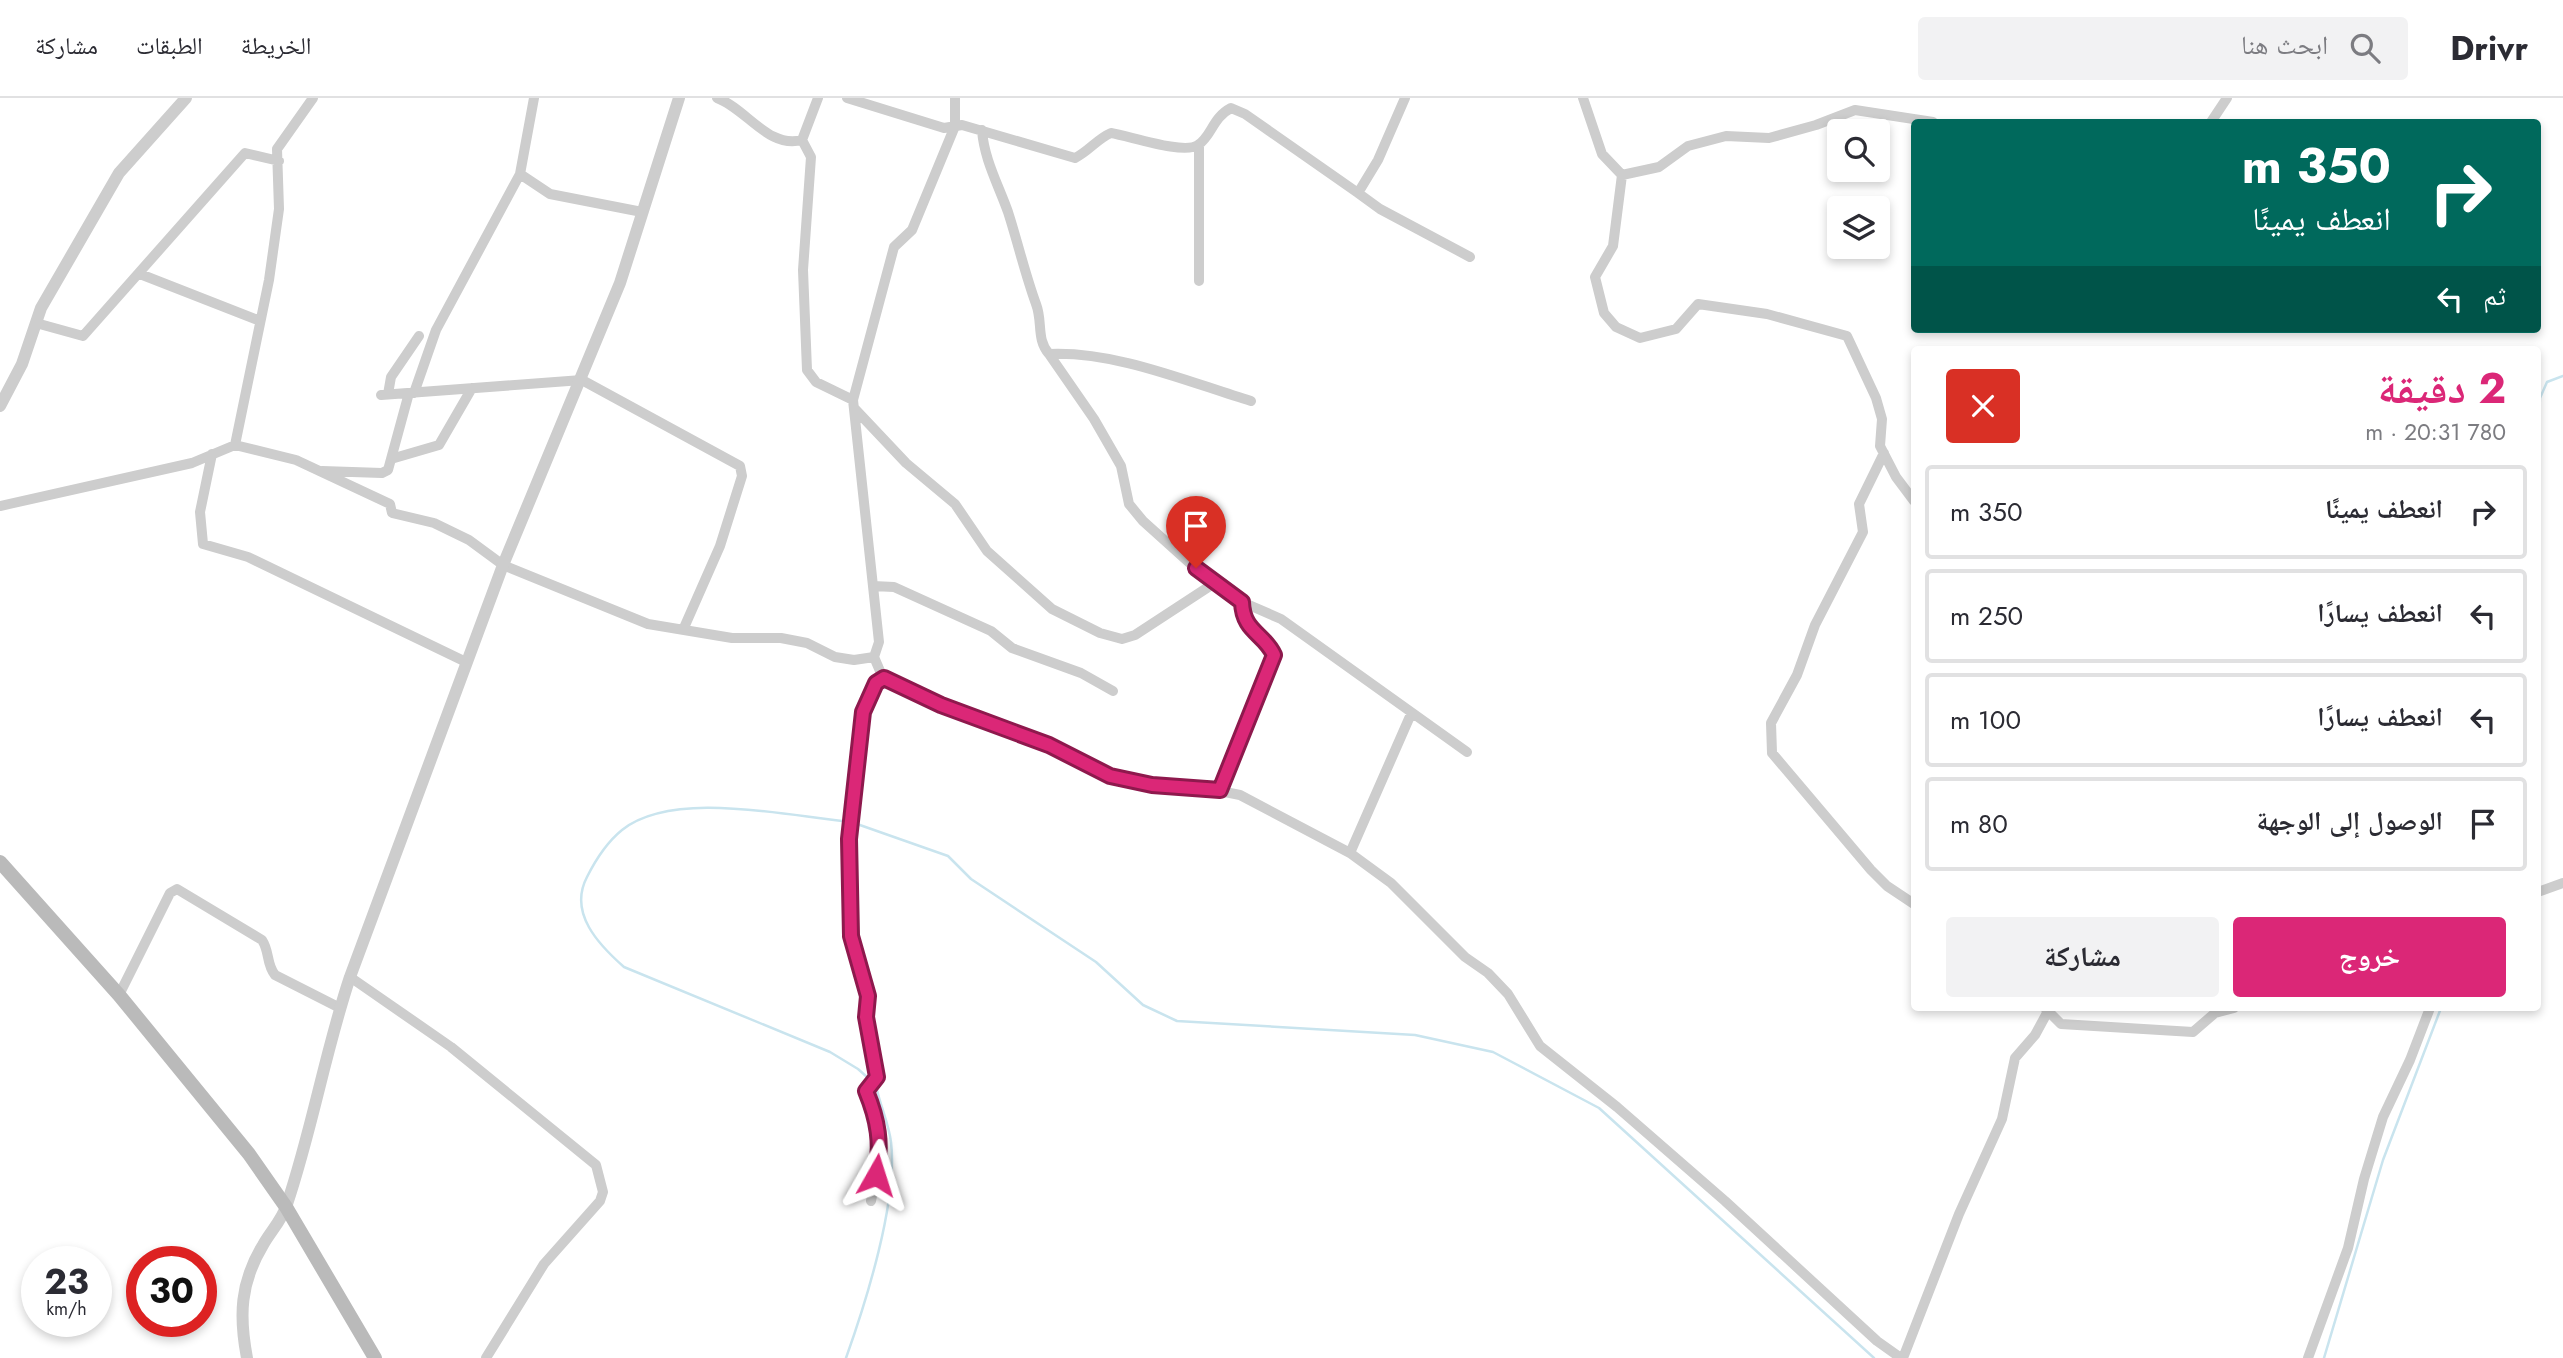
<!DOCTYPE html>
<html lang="ar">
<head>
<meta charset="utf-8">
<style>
  body { margin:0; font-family:Jost,"Noto Naskh Arabic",sans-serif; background:#f2f2f3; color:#2b2b33; direction:rtl; height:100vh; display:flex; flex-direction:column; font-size:26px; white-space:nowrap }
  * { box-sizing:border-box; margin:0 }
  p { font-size:23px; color:#7c7c81 }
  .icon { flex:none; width:38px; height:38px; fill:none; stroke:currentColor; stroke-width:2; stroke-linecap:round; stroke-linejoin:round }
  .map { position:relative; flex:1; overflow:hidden; direction:ltr }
  .sheet { position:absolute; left:1911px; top:248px; width:630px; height:665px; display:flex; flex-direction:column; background:#fff; border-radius:7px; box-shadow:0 4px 10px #0003; direction:rtl }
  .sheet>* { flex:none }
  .top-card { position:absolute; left:1911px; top:21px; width:630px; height:214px; border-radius:7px; box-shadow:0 4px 10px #0003; direction:rtl; background:#00695c; color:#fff; overflow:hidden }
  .buttons { position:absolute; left:1827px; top:21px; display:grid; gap:14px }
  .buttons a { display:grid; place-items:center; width:63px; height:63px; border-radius:7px; background:#fff; box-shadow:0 4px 10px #0003; font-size:35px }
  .speed { position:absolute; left:21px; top:1148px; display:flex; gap:14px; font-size:35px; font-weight:700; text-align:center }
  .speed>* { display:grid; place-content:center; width:91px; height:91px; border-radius:50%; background:#fff; box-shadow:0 4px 10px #0003; line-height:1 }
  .speed small { font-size:18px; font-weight:400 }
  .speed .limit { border:10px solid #d22; background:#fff; color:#111 }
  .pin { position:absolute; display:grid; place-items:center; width:60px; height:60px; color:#fff; margin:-72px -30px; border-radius:50% 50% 50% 0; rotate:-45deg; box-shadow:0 0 7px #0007 }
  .pin .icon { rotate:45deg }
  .me { position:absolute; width:77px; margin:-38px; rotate:6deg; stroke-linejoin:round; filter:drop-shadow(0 0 5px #0008) }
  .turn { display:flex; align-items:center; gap:24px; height:147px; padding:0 35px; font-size:32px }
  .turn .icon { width:91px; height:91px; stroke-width:2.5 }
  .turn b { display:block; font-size:49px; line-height:60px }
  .then { display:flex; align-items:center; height:66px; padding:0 35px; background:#0003; gap:14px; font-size:26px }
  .round { display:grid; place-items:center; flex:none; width:74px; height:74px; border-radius:7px; background:#f2f2f3 }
  .head { display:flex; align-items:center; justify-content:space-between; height:119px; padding:0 35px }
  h1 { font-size:42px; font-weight:700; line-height:52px; color:#db2777 }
  .cta { display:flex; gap:14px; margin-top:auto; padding:14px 35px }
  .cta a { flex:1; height:80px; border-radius:7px; background:#db2777; color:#fff; font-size:28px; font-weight:700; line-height:80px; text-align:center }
  .cta a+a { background:#f2f2f3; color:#2b2b33 }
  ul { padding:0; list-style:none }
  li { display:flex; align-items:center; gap:21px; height:94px; margin:0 14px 10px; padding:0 21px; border:4px solid #e1e1e2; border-radius:7px }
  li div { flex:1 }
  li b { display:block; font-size:26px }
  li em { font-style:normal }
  header { display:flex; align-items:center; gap:42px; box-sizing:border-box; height:98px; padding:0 35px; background:#fff; border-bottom:2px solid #e1e1e2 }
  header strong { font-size:33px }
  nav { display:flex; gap:38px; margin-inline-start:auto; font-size:24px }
  .search { width:490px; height:63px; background:#f2f2f3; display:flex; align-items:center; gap:18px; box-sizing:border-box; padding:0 24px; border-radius:7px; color:#7c7c81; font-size:26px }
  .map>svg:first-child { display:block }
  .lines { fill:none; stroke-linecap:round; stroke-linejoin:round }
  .stream { stroke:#c9e4ee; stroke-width:2.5 }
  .minor { stroke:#cdcdcd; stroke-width:10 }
  .tertiary { stroke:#cdcdcd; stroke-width:12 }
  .secondary { stroke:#bababa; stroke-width:14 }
  .route-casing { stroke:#8e194d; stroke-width:18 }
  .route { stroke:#db2777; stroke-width:12 }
</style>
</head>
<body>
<header>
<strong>Drivr</strong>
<div class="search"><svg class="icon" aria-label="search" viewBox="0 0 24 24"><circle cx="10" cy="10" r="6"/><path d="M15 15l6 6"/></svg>ابحث هنا</div>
<nav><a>الخريطة</a><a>الطبقات</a><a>مشاركة</a></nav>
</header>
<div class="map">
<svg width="2563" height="1260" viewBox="0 0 2563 1260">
  <rect width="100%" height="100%" fill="#fff"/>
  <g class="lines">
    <!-- stream -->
    <path class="stream" d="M2538 341 2540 300 2547 284 2563 278
      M842 723C783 717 672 692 622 732 606 745 596 761 587 779 568 815 599 847 624 869L830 954 858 971 867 979
      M857 726 948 758 971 781 1096 864 1143 907 1177 923 1415 937 1493 954 1599 1010 1874 1260
      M846 1260C866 1204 898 1103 891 1044 889 1027 881 1009 877 992
      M2324 1260 2383 1062 2441 910"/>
    <!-- minor -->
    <path class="minor" d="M313 0 277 51 279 111 269 182 235 347 296 362 390 406 392 415 434 425 469 442 503 467 648 526 732 540H781L807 545 835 559 854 562 874 559
      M534 0 520 76 550 96 642 114
      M717 0C747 11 768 51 802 42L818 0
      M847 0 944 30 962 27 1075 60C1089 53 1097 41 1111 35 1130 38 1184 57 1198 47 1212 38 1212 20 1231 10L1245 16 1358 95 1378 62 1405 0
      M955 0V28L912 132 894 149 853 302 879 544 874 559 883 580 941 607 1049 647 1110 678 1152 687 1220 693 1240 697 1350 755 1411 616
      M1583 0 1602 56 1622 77 1613 148 1595 179 1604 215 1616 229 1640 240 1676 231 1698 206 1767 216 1847 238 1876 300 1882 321 1880 348 1896 379 1914 403
      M2211 24 2227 0
      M982 32C984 61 998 86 1008 114 1018 145 1025 176 1036 206 1043 224 1036 241 1049 256 1116 253 1188 284 1251 303
      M802 42 811 59 803 172 807 272 816 284 853 302
      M1622 77 1659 69 1688 48 1726 38 1769 40 1816 27 1855 12 1933 24
      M1358 95 1380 111 1470 159
      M140 176 260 223
      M1199 183V47
      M36 225 83 238 245 55 279 63
      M414 295 436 232 520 76
      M388 296 391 279 419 238
      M381 297 582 282 740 368 742 378 720 448 683 532
      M855 311 906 365 955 406 987 453 1052 511 1100 535 1122 541 1135 537 1213 486 1143 423 1129 406 1121 368 1094 321 1049 256
      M1884 355 1859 406 1863 434 1815 527 1797 577 1771 625 1772 655 1871 772 1887 788 1914 806
      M212 356 200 414 203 446 248 459 466 564
      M391 361 439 347 472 290
      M322 373 382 375 388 372 409 295
      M0 408 192 365 235 347
      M1213 486 1242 504 1281 521 1467 654
      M873 488 894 489 991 533 1012 550 1081 575 1113 593
      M1220 693 1274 557C1264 535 1243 534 1242 504
      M1350 755 1391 785 1465 859 1488 875 1508 896 1540 948 1617 1009 1725 1103 1877 1243 1901 1260
      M2538 794 2563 785
      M350 879 451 949 596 1067 603 1094 600 1103 544 1166 486 1260
      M119 897 170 795 177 791 262 842C270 854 266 866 275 877L340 910
      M2045 910 2061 926 2193 934 2215 915 2234 910
      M871 1103C880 1058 885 1037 866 993L877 979C874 960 869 941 867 921 866 913 869 904 867 895 863 876 854 858 851 839 844 793 847 606 883 580
      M1903 1260 1959 1116 2002 1021 2015 960 2035 937 2047 915
      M2308 1260 2348 1150 2364 1081 2383 1019 2410 962 2430 910"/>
    <!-- tertiary -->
    <path class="tertiary" d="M0 308 22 266 41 210 119 75 186 0
      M247 1260C239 1218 240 1185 263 1147 270 1134 283 1121 287 1106 312 1032 325 954 350 879L503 467 620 185 679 0"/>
    <!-- secondary -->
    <path class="secondary" d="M0 764 119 897 249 1056 286 1109 375 1260"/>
  </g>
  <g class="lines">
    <!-- route casing -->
    <g class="route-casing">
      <path id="route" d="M876 1077C882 1046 878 1022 866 993L877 979 866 919 868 898 851 838 849 741 863 614 876 585 884 580 941 607 1049 647 1110 678 1152 687 1220 692 1274 557C1264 535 1243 534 1242 504L1196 470"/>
    </g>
    <!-- route -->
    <use href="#route" class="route"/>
  </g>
</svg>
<div class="buttons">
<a><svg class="icon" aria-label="search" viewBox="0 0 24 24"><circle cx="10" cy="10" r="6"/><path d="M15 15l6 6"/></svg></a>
<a><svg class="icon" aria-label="layers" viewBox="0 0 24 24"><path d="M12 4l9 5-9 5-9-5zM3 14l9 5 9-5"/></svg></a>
</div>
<div class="speed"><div>23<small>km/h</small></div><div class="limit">30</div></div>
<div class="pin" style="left:1196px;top:470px;background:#d93025"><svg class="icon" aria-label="arrive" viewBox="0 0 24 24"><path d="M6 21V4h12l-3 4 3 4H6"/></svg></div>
<svg class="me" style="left:876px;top:1077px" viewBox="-20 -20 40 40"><path d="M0-17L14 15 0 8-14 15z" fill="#db2777" stroke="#fff" stroke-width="4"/></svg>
<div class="top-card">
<div class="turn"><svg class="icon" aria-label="right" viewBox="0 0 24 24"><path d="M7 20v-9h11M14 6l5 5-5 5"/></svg><div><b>350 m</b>انعطف يمينًا</div></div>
<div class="then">ثم<svg class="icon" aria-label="left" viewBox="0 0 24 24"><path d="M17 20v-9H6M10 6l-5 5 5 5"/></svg></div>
</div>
<section class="sheet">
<div class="head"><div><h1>2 دقيقة</h1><p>780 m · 20:31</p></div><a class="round" style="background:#d93025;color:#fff"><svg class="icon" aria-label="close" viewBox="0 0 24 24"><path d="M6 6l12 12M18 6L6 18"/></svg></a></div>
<ul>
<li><svg class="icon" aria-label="right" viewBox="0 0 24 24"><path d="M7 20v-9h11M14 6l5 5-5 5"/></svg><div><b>انعطف يمينًا</b></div><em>350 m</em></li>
<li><svg class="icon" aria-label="left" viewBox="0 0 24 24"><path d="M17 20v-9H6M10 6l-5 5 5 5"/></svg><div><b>انعطف يسارًا</b></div><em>250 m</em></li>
<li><svg class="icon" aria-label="left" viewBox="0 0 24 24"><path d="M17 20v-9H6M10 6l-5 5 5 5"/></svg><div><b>انعطف يسارًا</b></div><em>100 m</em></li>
<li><svg class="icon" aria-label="arrive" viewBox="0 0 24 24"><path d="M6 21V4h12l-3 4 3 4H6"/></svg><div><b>الوصول إلى الوجهة</b></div><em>80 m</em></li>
</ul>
<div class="cta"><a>خروج</a><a>مشاركة</a></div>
</section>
</div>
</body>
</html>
